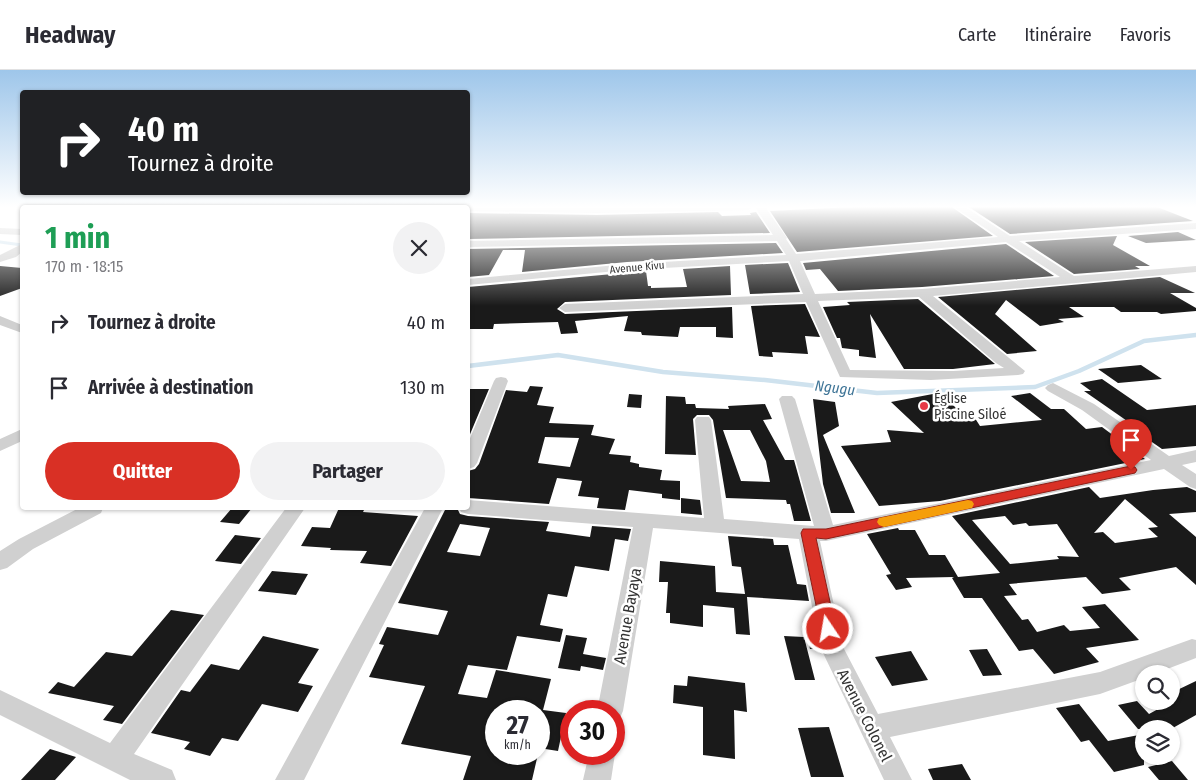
<!DOCTYPE html>
<html lang="fr">
<head>
<meta charset="utf-8">
<style>
  body { margin:0; font-family:"Fira Sans Condensed",sans-serif; background:#f2f2f3; color:#2b2b33; height:100vh; display:flex; flex-direction:column; font-size:19px; white-space:nowrap }
  * { box-sizing:border-box; margin:0 }
  p { font-size:16px; color:#7c7c81 }
  .icon { flex:none; width:28px; height:28px; fill:none; stroke:currentColor; stroke-width:2; stroke-linecap:round; stroke-linejoin:round }
  .map { position:relative; flex:1; overflow:hidden }
  .details { position:absolute; left:20px; top:135px; width:450px; height:305px; display:flex; flex-direction:column; background:#fff; border-radius:5px; box-shadow:0 1px 4px #0004 }
  .details>* { flex:none }
  .hud { position:absolute; left:20px; top:20px; width:450px; height:105px; border-radius:5px; box-shadow:0 1px 4px #0004; background:#202124; color:#fff; overflow:hidden }
  .tools { position:absolute; left:1135px; top:595px; display:grid; gap:10px }
  .tools a { display:grid; place-items:center; width:45px; height:45px; border-radius:50%; background:#fff; box-shadow:0 1px 4px #0004; font-size:25px }
  .speed { position:absolute; left:485px; top:630px; display:flex; gap:10px; font-size:25px; font-weight:700; text-align:center }
  .speed>* { display:grid; place-content:center; width:65px; height:65px; border-radius:50%; background:#fff; box-shadow:0 1px 4px #0004; line-height:1 }
  .speed small { font-size:12px; font-weight:400 }
  .speed .limit { border:8px solid #d22; background:#fff; color:#111 }
  .pin { position:absolute; display:grid; place-items:center; width:42px; height:42px; color:#fff; margin:-51px -21px; border-radius:50% 50% 50% 0; rotate:-45deg; box-shadow:0 0 5px #0007 }
  .pin .icon { rotate:45deg }
  .me { position:absolute; width:55px; margin:-28px; rotate:348deg; stroke-linejoin:round; filter:drop-shadow(0 0 4px #0008) }
  .turn { display:flex; align-items:center; gap:18px; height:105px; padding:0 25px; font-size:22px }
  .turn .icon { width:65px; height:65px; stroke-width:2.5 }
  .turn b { display:block; font-size:35px; line-height:42px }
  .round { display:grid; place-items:center; flex:none; width:52px; height:52px; border-radius:26px; background:#f2f2f3 }
  .headline { display:flex; align-items:center; justify-content:space-between; height:85px; padding:0 25px }
  h1 { font-size:30px; font-weight:700; line-height:38px; color:#1e9e55 }
  .button { display:flex; gap:10px; margin-top:auto; padding:10px 25px }
  .button a { flex:1; height:58px; border-radius:30px; background:#d93025; color:#fff; font-size:20px; font-weight:700; line-height:58px; text-align:center }
  .button a+a { background:#f2f2f3; color:#2b2b33 }
  ul { padding:0; list-style:none }
  li { display:flex; align-items:center; gap:15px; height:65px; padding:0 25px }
  li div { flex:1 }
  li b { display:block; font-size:19px }
  li em { font-style:normal }
  header { display:flex; align-items:center; gap:30px; box-sizing:border-box; height:70px; padding:0 25px; background:#fff; border-bottom:1px solid #e1e1e2 }
  header strong { font-size:24px }
  nav { display:flex; gap:28px; margin-inline-start:auto; font-size:18px }
  .map>svg:first-child { display:block }
  .lines { fill:none; stroke-linecap:round; stroke-linejoin:round }
  .stream-far1 { stroke:#cfe2ee; stroke-width:3 }
  .stream { stroke:#cfe2ee; stroke-width:4.5 }
  .building { fill:#1a1a1a; fill-rule:evenodd }
  .minor { fill:#d0d0d0; fill-rule:evenodd }
  .route { fill:#d93025; stroke:#8d1f18 }
  .slow { fill:#f59e0b }
  .poi-dot { fill:#e63946; stroke:#fff; stroke-width:2 }
  .labels { text-anchor:middle; stroke-width:5; stroke-linejoin:round; paint-order:stroke }
  .far-street-label { font-size:11px; fill:#333; stroke:#fff }
  .poi-label { font-size:14px; fill:#333; stroke:#fff; text-anchor:start }
  .water-label { font-size:15px; font-style:italic; fill:#3f7597; stroke:#fff }
  .near-street-label { font-size:16px; fill:#333; stroke:#fff }
</style>
</head>
<body>
<header>
<strong>Headway</strong>
<nav><a>Carte</a><a>Itinéraire</a><a>Favoris</a></nav>
</header>
<div class="map">
<svg width="1196" height="710" viewBox="0 0 1196 710">
  <rect width="100%" height="100%" fill="#fff"/>
  <g class="lines">
    <!-- stream-far1 -->
    <path class="stream-far1" d="M0 172 22 175"/>
    <!-- stream -->
    <path class="stream" d="M468 296 558 285 663 302 765 310 877 323 1035 317 1079 301 1144 271 1196 265"/>
  </g>
  <!-- building -->
  <path class="building" d="M853 137H952L993 166 797 182 770 141Z
    M969 137H1157L1193 151 1010 164Z
    M718 142 722 146 751 145 750 143 756 142 770 163 468 169V143L597 145Z
    M1178 162 1196 170 1146 173 1128 166Z
    M1117 166 1113 175 1150 196H1135L1140 199 1074 204 1025 172Z
    M776 173 783 183 627 192 522 202 525 180H503L489 205 468 207V179Z
    M1006 174 1054 206 922 217 838 221 820 199 806 200 803 193Z
    M788 193 800 222 750 224 745 195Z
    M0 196 22 198V218L0 226Z
    M730 196 731 225 565 232 557 239 565 244 732 237 733 268 716 267V257H680L678 267 642 265 641 262 624 261 628 246 575 251 578 263 561 264 558 252 494 254 493 259H468V217L646 201 648 216H651V218L687 217 683 199Z
    M1160 207 1195 223H1170L1196 238V241L1161 244 1157 242H1121L1114 237H1069L1084 247 1058 249 1064 252 1040 256 1006 230 995 244 1037 281 1007 284 938 227Z
    M918 229 995 294 953 299H904L870 244 876 288 859 286V280L842 278 840 268H837L823 237 850 235 847 232Z
    M805 234 820 267 805 266 808 284 772 282 773 287 759 286 751 236Z
    M1141 295 1162 309 1118 313 1098 299Z
    M1102 309 1147 340 1196 335V376L1162 379 1126 354 1130 353 1084 321H1091L1080 313Z
    M530 316 543 317 537 335 554 337 549 353 594 355 591 365 615 369 609 384 631 386 630 392 639 394V397L662 400 660 410 680 411V430L662 428V424L629 420 625 440 597 438 599 428 578 426 582 411 557 408 549 434 468 428V401L475 399 479 394 506 320 527 322ZM545 367 579 368 570 397 538 393Z
    M468 319H489L468 369Z
    M938 323 960 341 971 342 980 356 1042 350 1011 326 1030 323 1051 339H1064L1086 359 1102 357 1145 389 940 431 879 436 841 376 891 372 887 360 924 363 891 332Z
    M629 324 642 325 641 338 627 337Z
    M666 326 685 327 686 334H695L696 338 729 339 728 336 765 334 772 349 763 350 785 390H794L811 451H794L790 434H787L786 430 726 428 713 350 709 345H697L693 349 696 385 665 384ZM723 360H750L766 391 770 412 741 411Z
    M813 329 835 332 839 356 823 365 855 443H831L823 414Z
    M1089 417 1100 428 1153 420 1187 417 1196 421V442L1169 444 1196 467V515L1176 497 1119 508 1131 520 1102 524 1086 507 1009 514 1017 525 1004 526 1022 550 1028 549 1037 562 1064 555 1070 561 1100 558 1082 537 1105 534 1139 570 1086 578 1099 592 1054 604 1033 579 1019 581 982 528H964L952 508 954 507 906 508 912 517 896 520 886 505 891 504 867 464 898 458 899 460H915L929 485H945L958 507 1000 503 952 446ZM1125 429 1158 457 1148 458 1158 467 1115 473 1103 462 1094 463ZM1005 446 1013 455 1026 453 1029 456 1057 454 1079 487 1057 486 1059 489 1010 494 972 450Z
    M681 428 700 430 702 445 681 443Z
    M232 438H252L239 454 220 452Z
    M339 438H365L363 442 418 446 391 496 360 493 367 481 330 480 331 478 301 476 312 457 330 458Z
    M446 438H457L460 444 468 446 549 452 546 461 590 467 592 456 631 459 628 471 615 469 609 501 575 496 567 527 548 524 540 555 563 559 560 572 517 566 507 600 468 595 458 624 487 628 496 600 551 609 543 640 566 643 558 681 539 678V641H496V684H538L532 710H463L471 686 401 674 425 616 369 607 384 575 379 574 387 557 438 565 448 541 398 533ZM460 454 490 458 480 486 447 482Z
    M235 465 261 468 241 494 215 491Z
    M728 466 773 469 774 475H788L797 514 806 515 809 531 747 527 750 565 736 564 734 538 703 535V557L670 553V543H666L668 512H659L660 491 715 496 716 522 745 524 741 497 732 496Z
    M272 501 308 504 296 525 258 521Z
    M171 540 204 545 122 654 103 650 114 636 48 623 58 612 74 617 106 582 132 586Z
    M806 563H815L818 579H810Z
    M566 565 587 568 583 584 606 588 603 600 581 596 580 601 558 598Z
    M263 566 319 579 298 613 313 616 298 642 262 634 238 671 222 668 210 686 184 679 190 672 151 663 181 620 190 622 211 594 239 600Z
    M784 566 804 567 815 610H795Z
    M987 579 1002 605 983 606 969 580Z
    M911 581 928 610 892 616 875 587Z
    M688 606 745 613 747 642 734 640 735 689 703 685V637L673 633 674 615 687 616Z
    M1196 611V645L1171 659H1138L1118 635 1137 631 1149 644 1171 632V623Z
    M1079 634 1108 671 1144 664V695L1114 702 1089 670 1081 672 1056 638Z
    M829 657 844 707H811L798 658Z
    M50 679 76 687 55 710H21Z
    M1172 691 1188 710H1159L1148 697Z
    M962 694 971 710H933L928 699Z"/>
  <g class="lines">
    <!-- minor -->
    <path class="minor" d="M126 137H136L126 138Z
      M439 137H449L439 138Z
      M753 137 748 140 597 143 468 141V138H464Z
      M755 137H765L787 168 786 169 796 184 998 167 954 137H965L1010 166 1196 153V159L1019 171 1074 206 1196 196V202L933 226 1025 301 1023 304 1018 305 931 310 840 307 806 232 565 242 559 238 565 234 803 224 789 191 627 200 468 215V209L627 194 786 185 777 171 468 177V171L773 165ZM1006 172 1060 207 922 219 815 224 800 191ZM919 227 996 293 1004 298 953 301 850 300 818 231Z
      M0 158 22 159V165L0 164Z
      M22 174V182L16 187 0 192V185Z
      M0 246 22 255V263L0 255Z
      M501 307 506 308 508 311 477 393 474 397 468 399V373L494 311 496 308Z
      M1053 313 1094 334 1169 386 1196 380V392L1182 395 1196 404V419L1190 417 1164 399 826 471H820L843 577 878 644 1100 602 1192 569 1196 570V588L1154 604H1144V608L1100 624 890 667 912 710H884L824 585 820 578 799 469 653 458 623 641 619 650 614 652V641H597L633 457 468 444 461 442 459 438H468V430L704 448 695 350 697 347H709L711 350 724 449 814 456 779 329 782 326H792L795 329 833 455 1151 390 1082 340 1048 321 1045 318 1048 315Z
      M22 359V371L0 381V369Z
      M79 438H103L101 443 33 479 7 498 0 500V481L19 469Z
      M286 438H305L134 684 172 700 176 710H130L0 645V620L110 673Z
      M425 438H443L304 710H275Z
      M614 680 615 684 611 710H583L589 684H614Z"/>
  </g>
  <!-- sky -->
  <linearGradient id="sky" x2="0" y2="1"><stop stop-color="#9ec6ea"/><stop offset="0.58" stop-color="#fff"/><stop offset="1" stop-color="#fff" stop-opacity="0"/></linearGradient>
  <rect width="1196" height="236" fill="url(#sky)"/>
  <!-- route -->
  <path class="route" d="M1131 396 1135 397 1137 400 1135 403 826 469 816 468 836 559 833 564 828 566 822 564 801 463 803 459H826Z"/>
  <!-- slow -->
  <path class="slow" d="M968 430 972 431 974 434 972 438 884 457 879 455 877 452 879 448 884 447Z"/>
  <!-- markers -->
  <circle class="poi-dot" cx="924" cy="336" r="5"/>
  <g class="labels">
    <!-- far-street labels -->
    <g class="far-street-label">
      <text transform="translate(637 197) rotate(-5)" y="4">Avenue Kivu</text>
    </g>
    <!-- poi labels -->
    <g class="poi-label">
      <text x="934" y="333">Église<tspan x="934" dy="16">Piscine Siloé</tspan></text>
    </g>
    <!-- water labels -->
    <g class="water-label">
      <text transform="translate(835 318) rotate(7)" y="5">Ngugu</text>
    </g>
    <!-- near-street labels -->
    <g class="near-street-label">
      <text transform="translate(627 546) rotate(-80)" y="6">Avenue Bayaya</text>
      <text transform="translate(865 645) rotate(63)" y="6">Avenue Colonel</text>
    </g>
  </g>
</svg>
<div class="tools">
<a><svg class="icon" aria-label="search" viewBox="0 0 24 24"><circle cx="10" cy="10" r="6"/><path d="M15 15l6 6"/></svg></a>
<a><svg class="icon" aria-label="layers" viewBox="0 0 24 24"><path d="M12 4l9 5-9 5-9-5zM3 14l9 5 9-5"/></svg></a>
</div>
<div class="speed"><div>27<small>km/h</small></div><div class="limit">30</div></div>
<div class="pin" style="left:1131px;top:400px;background:#d93025"><svg class="icon" aria-label="arrive" viewBox="0 0 24 24"><path d="M6 21V4h12l-3 4 3 4H6"/></svg></div>
<svg class="me" style="left:828px;top:559px" viewBox="-20 -20 40 40"><circle r="17" fill="#d93025" stroke="#fff" stroke-width="3"/><path d="M0-11L8 9 0 5-8 9z" fill="#fff"/></svg>
<div class="hud">
<div class="turn"><svg class="icon" aria-label="right" viewBox="0 0 24 24"><path d="M7 20v-9h11M14 6l5 5-5 5"/></svg><div><b>40 m</b>Tournez à droite</div></div>
</div>
<section class="details">
<div class="headline"><div><h1>1 min</h1><p>170 m · 18:15</p></div><a class="round"><svg class="icon" aria-label="close" viewBox="0 0 24 24"><path d="M6 6l12 12M18 6L6 18"/></svg></a></div>
<ul>
<li><svg class="icon" aria-label="right" viewBox="0 0 24 24"><path d="M7 20v-9h11M14 6l5 5-5 5"/></svg><div><b>Tournez à droite</b></div><em>40 m</em></li>
<li><svg class="icon" aria-label="arrive" viewBox="0 0 24 24"><path d="M6 21V4h12l-3 4 3 4H6"/></svg><div><b>Arrivée à destination</b></div><em>130 m</em></li>
</ul>
<div class="button"><a>Quitter</a><a>Partager</a></div>
</section>
</div>
</body>
</html>
